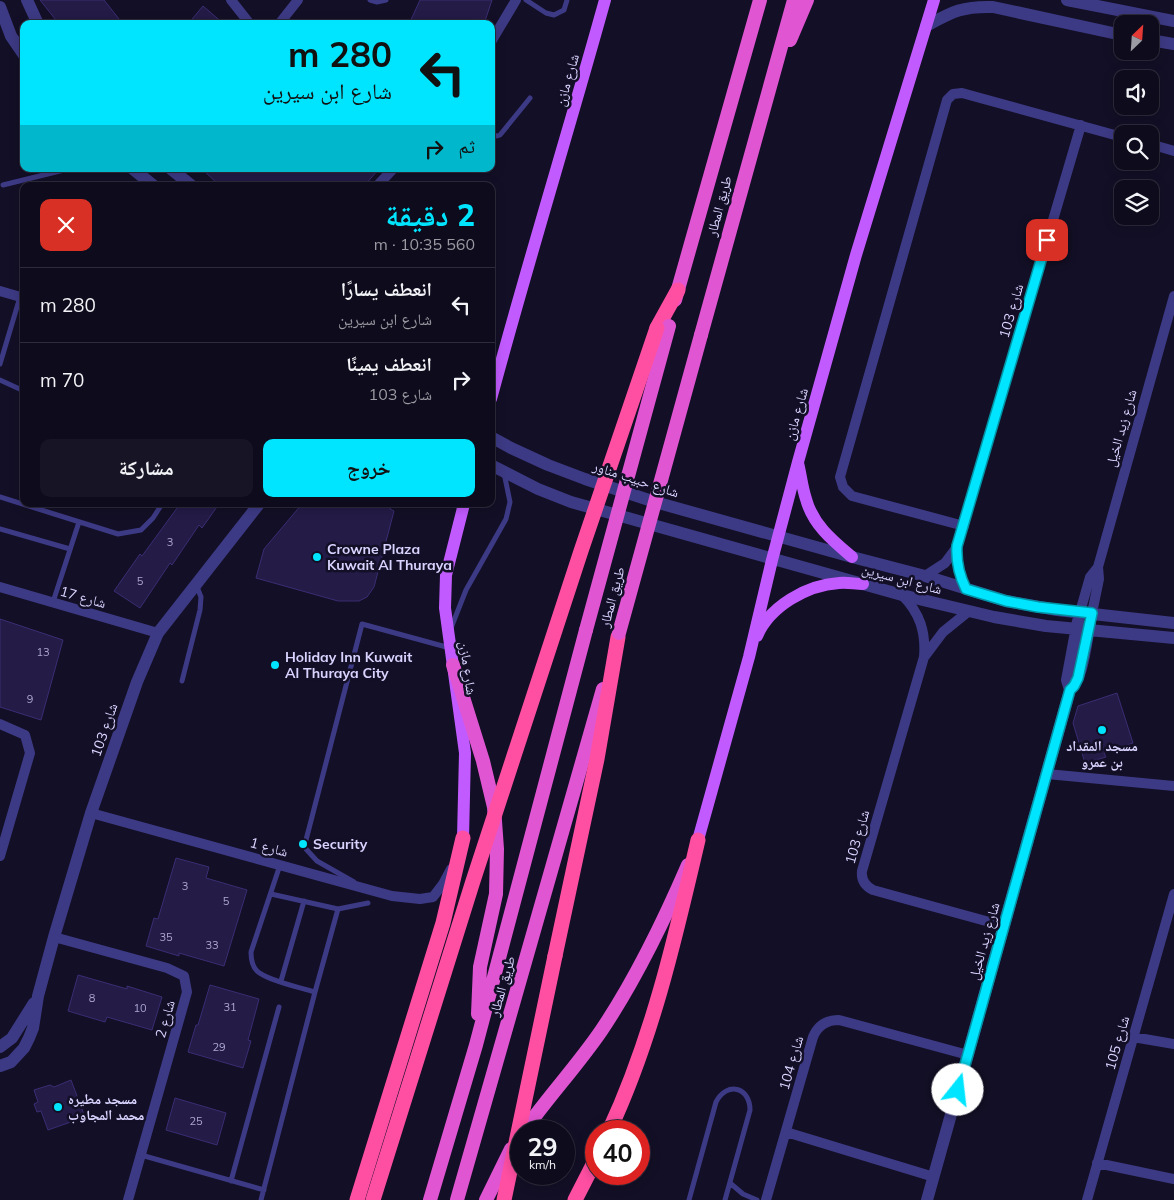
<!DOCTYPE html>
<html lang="ar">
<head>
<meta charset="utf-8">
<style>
  body { margin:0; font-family:Mulish,"Noto Naskh Arabic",sans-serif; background:#171425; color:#f1f3f6; direction:rtl; height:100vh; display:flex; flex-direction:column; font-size:19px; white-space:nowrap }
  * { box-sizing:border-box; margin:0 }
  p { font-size:16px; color:#9b9ba3 }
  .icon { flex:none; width:28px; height:28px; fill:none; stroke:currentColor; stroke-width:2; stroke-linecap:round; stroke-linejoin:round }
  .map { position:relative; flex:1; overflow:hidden; direction:ltr }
  .drawer { position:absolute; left:20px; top:182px; width:475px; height:325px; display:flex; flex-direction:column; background:#0e0b1c; border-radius:10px; box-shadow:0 2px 12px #0003,0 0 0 1px #2e2b3b; direction:rtl }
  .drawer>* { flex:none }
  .top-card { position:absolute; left:20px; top:20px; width:475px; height:152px; border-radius:10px; box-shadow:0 2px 12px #0003,0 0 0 1px #2e2b3b; direction:rtl; background:#00e5ff; color:#111; overflow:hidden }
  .needle { width:32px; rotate:25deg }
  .controls { position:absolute; left:1114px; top:15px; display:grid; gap:10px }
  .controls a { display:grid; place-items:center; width:45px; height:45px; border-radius:10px; background:#0e0b1c; box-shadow:0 2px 12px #0003,0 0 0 1px #2e2b3b; font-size:25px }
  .speed { position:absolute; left:510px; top:1120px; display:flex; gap:10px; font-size:25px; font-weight:700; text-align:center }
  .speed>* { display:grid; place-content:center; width:65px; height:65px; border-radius:50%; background:#0e0b1c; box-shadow:0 2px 12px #0003,0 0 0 1px #2e2b3b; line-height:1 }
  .speed small { font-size:12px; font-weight:400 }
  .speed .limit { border:8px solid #d22; background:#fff; color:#111 }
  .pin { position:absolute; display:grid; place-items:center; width:42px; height:42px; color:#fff; margin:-21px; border-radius:10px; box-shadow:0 2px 8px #0006 }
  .me { position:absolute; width:55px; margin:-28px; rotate:16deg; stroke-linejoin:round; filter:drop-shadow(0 0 4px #0008) }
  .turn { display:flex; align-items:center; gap:18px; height:105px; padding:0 20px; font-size:22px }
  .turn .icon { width:65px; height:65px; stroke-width:2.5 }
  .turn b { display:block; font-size:35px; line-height:42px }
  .then { display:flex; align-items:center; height:48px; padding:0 20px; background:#0003; gap:10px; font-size:19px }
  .round { display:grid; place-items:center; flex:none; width:52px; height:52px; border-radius:10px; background:#171425 }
  .summary { display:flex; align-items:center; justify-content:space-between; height:85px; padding:0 20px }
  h1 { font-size:30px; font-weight:800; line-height:38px; color:#00e5ff }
  .button { display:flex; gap:10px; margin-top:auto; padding:10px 20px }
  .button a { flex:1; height:58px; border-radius:10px; background:#00e5ff; color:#111; font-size:20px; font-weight:800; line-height:58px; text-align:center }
  .button a+a { background:#171425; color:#f1f3f6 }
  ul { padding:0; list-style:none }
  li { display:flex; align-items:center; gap:15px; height:75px; padding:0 20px; border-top:1px solid #2e2b3b }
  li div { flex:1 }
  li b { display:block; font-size:19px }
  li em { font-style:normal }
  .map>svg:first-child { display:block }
  .building { fill:#241b47; stroke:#3b2d73 }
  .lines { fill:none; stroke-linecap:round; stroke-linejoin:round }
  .service { stroke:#3d3a85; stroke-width:5 }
  .minor { stroke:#3d3a85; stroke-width:10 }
  .tertiary { stroke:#3d3a85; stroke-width:12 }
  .primary { stroke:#c25bff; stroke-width:12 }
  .trunk { stroke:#e055d1; stroke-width:14 }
  .motorway { stroke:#ff4fa3; stroke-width:15 }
  .trunk-bridge { stroke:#e055d1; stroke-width:14 }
  .motorway-bridge { stroke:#ff4fa3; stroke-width:15 }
  .route-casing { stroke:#0095a6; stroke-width:12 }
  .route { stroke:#00e5ff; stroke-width:9 }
  .poi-dot { fill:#00e5ff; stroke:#130f26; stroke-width:2 }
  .labels { text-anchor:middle; stroke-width:5; stroke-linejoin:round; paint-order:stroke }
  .number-label { font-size:11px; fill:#aca6d1 }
  .street-label { font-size:14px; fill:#d9d4ff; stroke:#130f26 }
  .poi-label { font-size:14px; font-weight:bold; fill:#d9d4ff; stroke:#130f26; text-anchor:start }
</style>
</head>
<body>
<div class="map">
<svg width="1174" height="1200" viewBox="0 0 1174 1200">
  <rect width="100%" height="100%" fill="#130f26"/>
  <!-- building -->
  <path class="building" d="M40 0H104L123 24H59Z
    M420 0H492L484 24H409Z
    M203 6 224 24H188Z
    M202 169H379L364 186H220Z
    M180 504H219L202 528 199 525 172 565 170 563 140 608 114 591 140 554 142 556Z
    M302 504H391L390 509 394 511 374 587 367 597 359 601H338L256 578 264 549Z
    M0 619 63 640 41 720 0 707Z
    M1117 693 1133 743 1104 753 1106 757 1085 763 1073 723 1078 706Z
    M176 858 209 867 206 878 247 890 224 966 179 953V956L146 946 154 918 158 919Z
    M78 975 127 989V986L162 997 152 1030 107 1017 105 1022 68 1011Z
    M210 985 259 999 248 1040 251 1041 243 1068 188 1052 196 1025H198Z
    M71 1080 85 1117 48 1130 41 1111 37 1112 34 1104 38 1102 34 1090 50 1085 54 1087Z
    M175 1098 226 1113 217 1145 166 1130Z"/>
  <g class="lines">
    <!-- service -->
    <path class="service" d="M370 0 377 2 386 0
      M526 0 546 13 554 15 564 10 567 0
      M491 134 497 136 500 135 530 98
      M3 185 68 169
      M0 364 20 297
      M0 380 24 391
      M0 497 118 534 141 530 153 518 162 504
      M0 529 70 549
      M53 602 79 522
      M451 628 466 590 506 519 510 502 504 473
      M182 681 200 610 201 597 197 587
      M306 840 362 624 450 648
      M306 849 317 861 354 882
      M280 865 251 952C251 960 252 966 257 971 266 980 301 988 315 992
      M338 909 368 903
      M281 981 304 901
      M141 1155 264 1190
      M231 1181 279 1007
      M730 1183 743 1194 757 1200
      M261 1200 315 992 338 909 271 894
      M689 1200 716 1102C727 1081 750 1087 750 1110L725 1200"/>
    <!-- minor -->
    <path class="minor" d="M231 0 250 24
      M279 24 298 0
      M491 42 516 0
      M1150 144 1174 151
      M377 186 393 169
      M0 291 24 298
      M964 526 852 496 843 487 840 477 947 100 953 94 962 93 1122 137
      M925 576 945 563 957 547
      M0 587 158 633
      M966 589C959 575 956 562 957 546L1081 125
      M902 595C920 613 926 632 924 657L862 871C861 880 865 886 873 890L1004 926
      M1080 612 1090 577 1098 567
      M1092 613 1099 579 1098 567 1174 296
      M925 656 943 632 969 611
      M0 724 25 735 30 753 0 856
      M1047 774 1174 786
      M91 813 392 896 420 899 433 897 443 884 451 869
      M54 937 167 968 184 976 187 992 128 1200
      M1133 1037 1174 1044
      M786 1132 934 1177
      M1097 1163 1174 1179
      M766 1200 813 1037C818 1025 827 1020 839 1020L968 1055
      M1087 1200 1174 894"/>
    <!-- tertiary -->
    <path class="tertiary" d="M27 0 38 24
      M1067 0 1174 21
      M0 7 11 36 24 55
      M926 26C952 12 962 6 993 7L1122 35
      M1150 40 1174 44
      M133 169 154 186
      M171 169 192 186
      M491 437 511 448 548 465 585 479 655 502 852 557 925 576 1006 601 1057 610 1174 623
      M491 465 538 489 571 502 902 595 994 617 1046 626 1174 638
      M1070 690 1067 680 1078 621
      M0 1047 12 1038 34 1003
      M0 1066 11 1062 24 1048 29 1038 33 1028 38 996 54 937 91 813 137 682 158 633 259 504
      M927 1200 1070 690C1083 679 1086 640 1090 623"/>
    <!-- primary -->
    <path class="primary" d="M491 399C527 265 568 133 605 0
      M798 463C801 475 802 487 806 499 813 525 833 541 852 557
      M757 636C770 606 807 585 839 583 847 582 855 584 863 584
      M463 838 465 753 445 608 446 575 464 504
      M698 840 749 657 772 560 798 462 856 255 934 0"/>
    <!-- trunk -->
    <path class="trunk" d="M790 40 807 0
      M675 300 760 0
      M701 335 794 0
      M453 665 483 761 494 807 497 849 496 894 480 967 478 1014
      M524 1131C548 1097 577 1066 601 1031 636 979 663 923 688 865
      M430 1200 476 1045 586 630
      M457 1200 603 689
      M486 1200 511 1149"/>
    <!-- motorway -->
    <path class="motorway" d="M657 328 678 290
      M555 956 597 759 618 637
      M609 1131C652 1039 675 939 698 840
      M357 1200 443 923 463 838
      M575 1200 596 1159"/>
    <!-- trunk-bridge -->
    <path class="trunk-bridge" d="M586 630 669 326
      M619 633 701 335"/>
    <!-- motorway-bridge -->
    <path class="motorway-bridge" d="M373 1200 473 881 581 551 657 328
      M504 1200 555 956"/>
  </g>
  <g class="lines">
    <!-- route casing -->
    <g class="route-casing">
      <path id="route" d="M958 1090 1070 690 1074 686 1078 678 1092 613 1038 607 1006 601 966 589C959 575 956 562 957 546L1047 240"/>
    </g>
    <!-- route -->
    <use href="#route" class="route"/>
  </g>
  <!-- markers -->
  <g class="poi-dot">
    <circle cx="317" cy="557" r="5"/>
    <circle cx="275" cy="665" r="5"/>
    <circle cx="1102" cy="730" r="5"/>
    <circle cx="303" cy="844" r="5"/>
    <circle cx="58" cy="1107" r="5"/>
  </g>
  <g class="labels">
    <!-- number labels -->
    <g class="number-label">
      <text x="170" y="546">3</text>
      <text x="140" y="585">5</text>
      <text x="43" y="656">13</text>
      <text x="30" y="703">9</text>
      <text x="185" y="890">3</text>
      <text x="226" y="905">5</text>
      <text x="166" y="941">35</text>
      <text x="212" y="949">33</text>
      <text x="92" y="1002">8</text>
      <text x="230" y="1011">31</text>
      <text x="140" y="1012">10</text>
      <text x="219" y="1051">29</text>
      <text x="196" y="1125">25</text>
    </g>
    <!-- street labels -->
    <g class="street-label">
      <text transform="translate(567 80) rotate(-74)" y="5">شارع مازن</text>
      <text transform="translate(719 206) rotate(-75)" y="5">طريق المطار</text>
      <text transform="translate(1011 311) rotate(-74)" y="5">شارع 103</text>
      <text transform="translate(796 414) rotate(-74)" y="5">شارع مازن</text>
      <text transform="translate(1121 428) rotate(-74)" y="5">شارع زيد الخيل</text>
      <text transform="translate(636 479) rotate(18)" y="5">شارع حبيب مناور</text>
      <text transform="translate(902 579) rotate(15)" y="5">شارع ابن سيرين</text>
      <text transform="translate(83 597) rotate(16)" y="5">شارع 17</text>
      <text transform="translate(612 597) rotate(-75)" y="5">طريق المطار</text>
      <text transform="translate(468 668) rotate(82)" y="5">شارع مازن</text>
      <text transform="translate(104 730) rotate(-71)" y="5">شارع 103</text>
      <text transform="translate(857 837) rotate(-74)" y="5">شارع 103</text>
      <text transform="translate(269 847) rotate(15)" y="5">شارع 1</text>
      <text transform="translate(984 941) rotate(-74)" y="5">شارع زيد الخيل</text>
      <text transform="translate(502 986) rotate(-74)" y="5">طريق المطار</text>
      <text transform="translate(165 1019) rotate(-74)" y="5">شارع 2</text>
      <text transform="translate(1117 1043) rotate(-74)" y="5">شارع 105</text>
      <text transform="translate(791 1063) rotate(-74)" y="5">شارع 104</text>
    </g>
    <!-- poi labels -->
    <g class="poi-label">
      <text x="327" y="554">Crowne Plaza<tspan x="327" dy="16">Kuwait Al Thuraya</tspan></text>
      <text x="285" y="662">Holiday Inn Kuwait<tspan x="285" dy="16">Al Thuraya City</tspan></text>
      <text x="1102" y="751" text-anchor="middle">مسجد المقداد<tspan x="1102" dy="16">بن عمرو</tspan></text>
      <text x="313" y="849">Security</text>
      <text x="68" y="1104">مسجد مطيره<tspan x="68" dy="16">محمد المجاوب</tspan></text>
    </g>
  </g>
</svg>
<div class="controls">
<a><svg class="needle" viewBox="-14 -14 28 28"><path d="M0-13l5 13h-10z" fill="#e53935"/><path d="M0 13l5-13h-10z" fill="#9b9ba3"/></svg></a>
<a><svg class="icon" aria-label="sound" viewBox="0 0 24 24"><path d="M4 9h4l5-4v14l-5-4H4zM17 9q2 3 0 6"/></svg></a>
<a><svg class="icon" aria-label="search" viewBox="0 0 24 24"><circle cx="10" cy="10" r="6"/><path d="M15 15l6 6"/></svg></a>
<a><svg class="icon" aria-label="layers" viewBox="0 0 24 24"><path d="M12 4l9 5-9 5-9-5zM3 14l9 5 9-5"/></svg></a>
</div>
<div class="speed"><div>29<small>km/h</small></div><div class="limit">40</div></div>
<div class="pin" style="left:1047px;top:240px;background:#d93025"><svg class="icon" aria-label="arrive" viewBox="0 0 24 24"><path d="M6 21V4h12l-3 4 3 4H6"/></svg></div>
<svg class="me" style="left:958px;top:1090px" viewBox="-20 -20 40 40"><circle r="19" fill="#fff"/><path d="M0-13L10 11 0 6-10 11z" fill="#00e5ff"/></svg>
<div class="top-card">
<div class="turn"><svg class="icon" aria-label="left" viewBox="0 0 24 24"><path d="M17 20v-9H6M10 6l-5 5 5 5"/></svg><div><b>280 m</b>شارع ابن سيرين</div></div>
<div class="then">ثم<svg class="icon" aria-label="right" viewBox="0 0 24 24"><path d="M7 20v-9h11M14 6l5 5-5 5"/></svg></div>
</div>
<section class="drawer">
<div class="summary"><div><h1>2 دقيقة</h1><p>560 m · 10:35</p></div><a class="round" style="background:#d93025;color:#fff"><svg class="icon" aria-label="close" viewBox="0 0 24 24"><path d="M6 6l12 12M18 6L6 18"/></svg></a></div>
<ul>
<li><svg class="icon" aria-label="left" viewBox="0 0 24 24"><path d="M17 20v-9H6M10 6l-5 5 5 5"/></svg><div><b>انعطف يسارًا</b><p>شارع ابن سيرين</p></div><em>280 m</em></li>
<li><svg class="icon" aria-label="right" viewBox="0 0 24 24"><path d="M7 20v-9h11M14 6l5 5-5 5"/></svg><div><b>انعطف يمينًا</b><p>شارع 103</p></div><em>70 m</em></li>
</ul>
<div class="button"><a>خروج</a><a>مشاركة</a></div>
</section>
</div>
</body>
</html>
